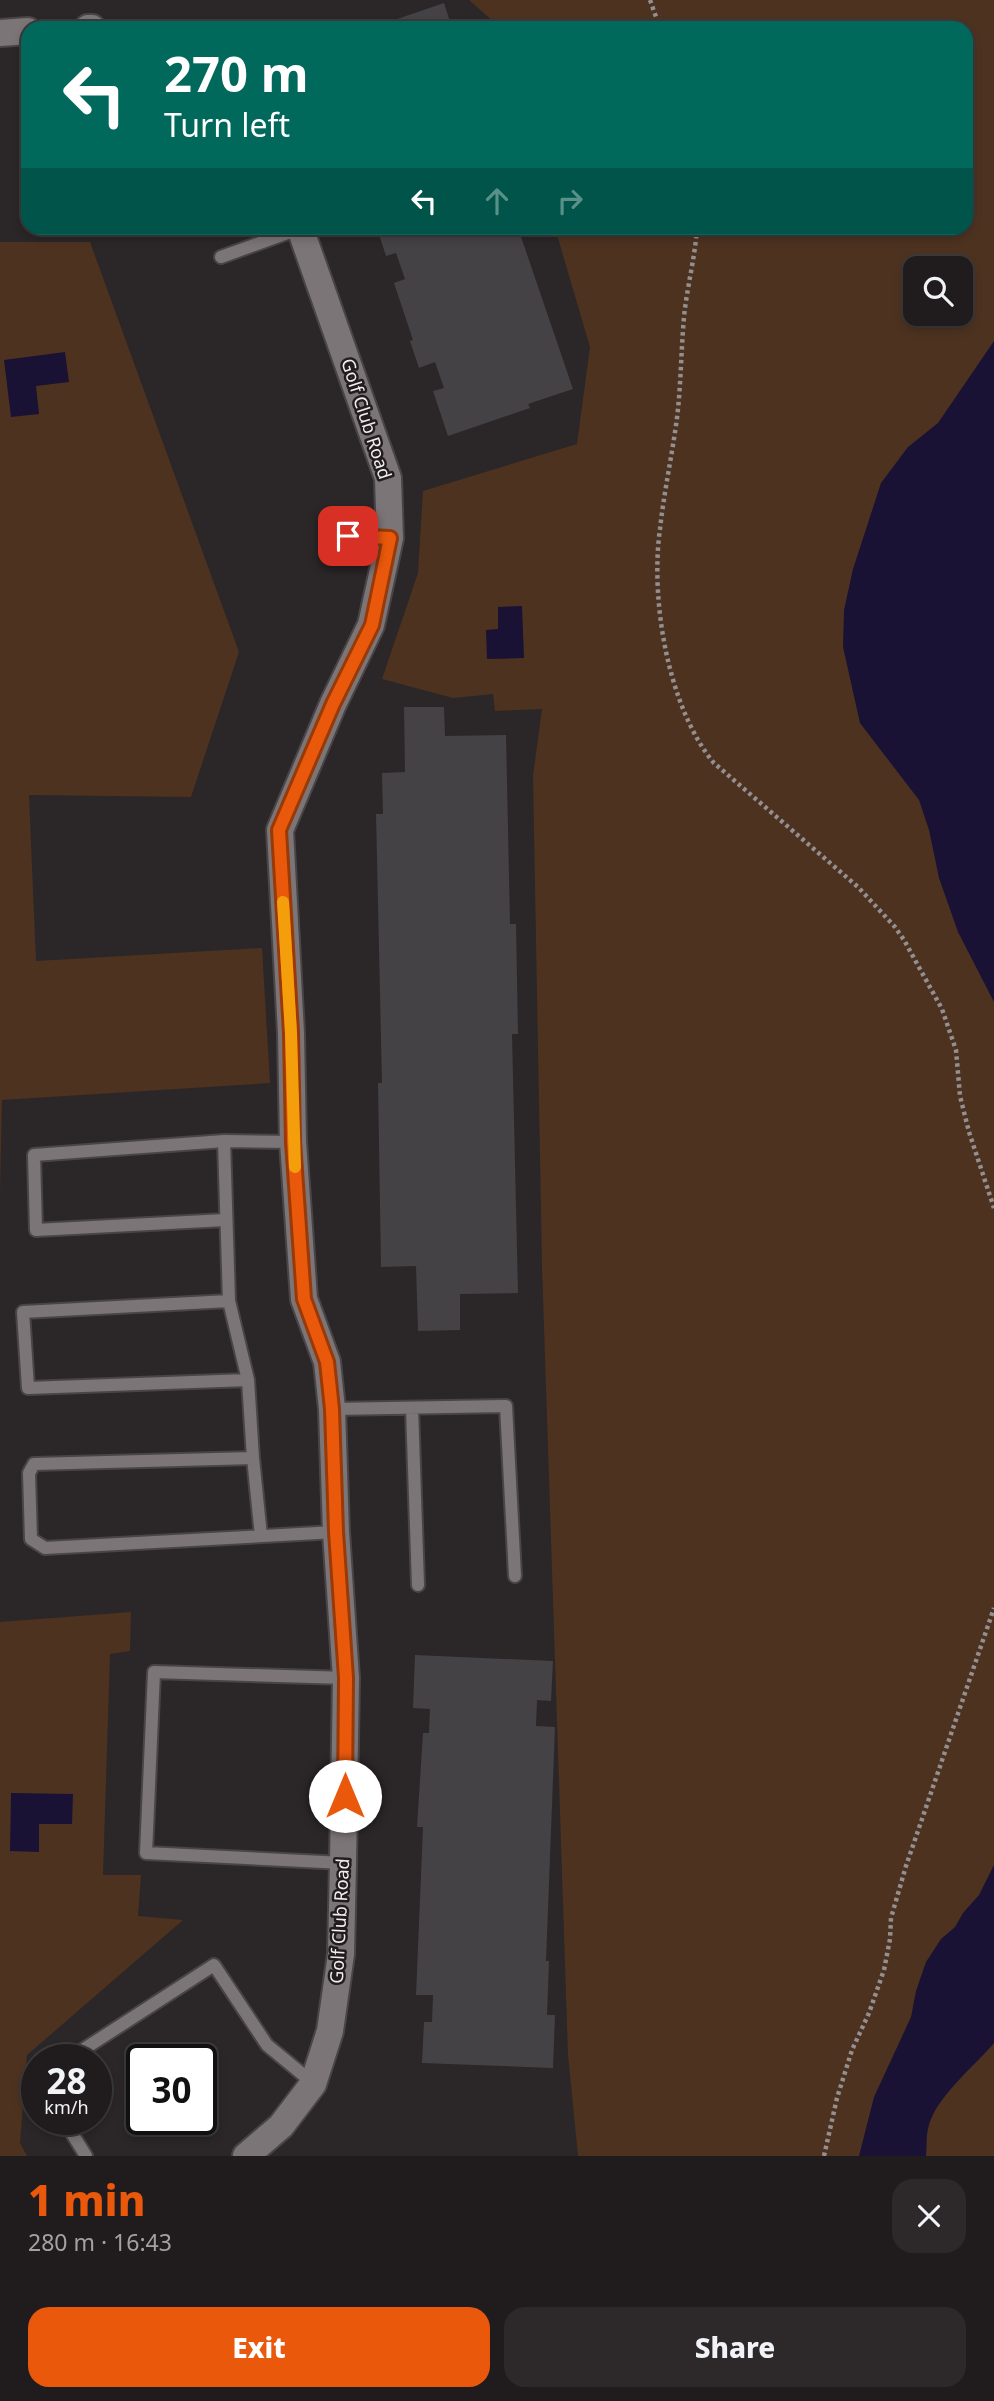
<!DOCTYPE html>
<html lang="en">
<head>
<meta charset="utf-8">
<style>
  body { margin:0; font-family:"Noto Sans",sans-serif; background:#2d292b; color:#f1f3f6; height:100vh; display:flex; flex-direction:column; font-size:26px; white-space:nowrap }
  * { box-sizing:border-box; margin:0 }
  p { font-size:23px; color:#a2a1a4 }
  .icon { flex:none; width:38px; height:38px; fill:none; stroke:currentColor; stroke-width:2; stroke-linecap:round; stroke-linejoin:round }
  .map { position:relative; height:2156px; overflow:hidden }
  .sheet { display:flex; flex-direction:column; background:#201c1e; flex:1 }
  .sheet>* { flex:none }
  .banner { position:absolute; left:21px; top:21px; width:952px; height:214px; border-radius:21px; box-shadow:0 4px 10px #0003,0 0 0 2px #3d3a3c; background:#00695c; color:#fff; overflow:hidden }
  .fabs { position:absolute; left:903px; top:256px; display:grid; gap:14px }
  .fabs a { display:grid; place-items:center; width:70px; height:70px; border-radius:14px; background:#201c1e; box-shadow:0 4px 10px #0003,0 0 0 2px #3d3a3c; font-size:35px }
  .speed { position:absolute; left:21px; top:2044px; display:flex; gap:14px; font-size:35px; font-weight:700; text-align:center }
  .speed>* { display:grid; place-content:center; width:91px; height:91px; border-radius:50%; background:#201c1e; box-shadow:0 4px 10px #0003,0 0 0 2px #3d3a3c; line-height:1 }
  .speed small { font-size:18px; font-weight:400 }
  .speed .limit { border:4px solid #111; border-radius:10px; background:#fff; color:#111 }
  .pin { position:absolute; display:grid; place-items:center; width:60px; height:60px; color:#fff; margin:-30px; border-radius:14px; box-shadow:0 4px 10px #0006 }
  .me { position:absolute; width:77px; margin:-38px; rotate:0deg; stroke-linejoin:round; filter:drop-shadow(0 0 5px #0008) }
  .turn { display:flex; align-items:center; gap:24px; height:147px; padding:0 28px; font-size:32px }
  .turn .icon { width:91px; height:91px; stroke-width:2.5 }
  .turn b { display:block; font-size:49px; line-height:60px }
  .lanes { display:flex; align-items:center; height:66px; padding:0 28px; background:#0003; justify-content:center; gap:35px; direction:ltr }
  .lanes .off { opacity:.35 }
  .round { display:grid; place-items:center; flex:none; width:74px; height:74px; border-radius:21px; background:#2d292b }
  .overview { display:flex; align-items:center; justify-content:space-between; height:119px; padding:0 28px }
  h1 { font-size:42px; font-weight:800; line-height:52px; color:#ea580c }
  .button { display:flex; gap:14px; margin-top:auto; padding:14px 28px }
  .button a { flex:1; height:80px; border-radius:21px; background:#ea580c; color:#fff; font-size:28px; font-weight:800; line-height:80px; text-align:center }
  .button a+a { background:#2d292b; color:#f1f3f6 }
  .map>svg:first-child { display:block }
  .green { fill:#4d3220; fill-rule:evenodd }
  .water { fill:#191235 }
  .building { fill:#454246 }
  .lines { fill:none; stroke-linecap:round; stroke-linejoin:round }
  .lane-casing { stroke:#494547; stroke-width:16 }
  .street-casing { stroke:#494547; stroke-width:30 }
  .path { stroke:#948f91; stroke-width:4.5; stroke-dasharray:3.5 3.5; stroke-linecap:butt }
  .lane { stroke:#7c7578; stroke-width:12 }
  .street { stroke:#7c7578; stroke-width:26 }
  .route-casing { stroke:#983908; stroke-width:18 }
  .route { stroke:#ea580c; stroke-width:12 }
  .slow { stroke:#f59e0b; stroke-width:12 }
  .labels { text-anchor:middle; stroke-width:5; stroke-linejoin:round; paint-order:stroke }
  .street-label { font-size:18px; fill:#f2eef0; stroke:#221c1f }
</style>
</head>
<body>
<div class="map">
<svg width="994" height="2156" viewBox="0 0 994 2156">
  <rect width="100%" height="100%" fill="#2b2628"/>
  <!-- green -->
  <path class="green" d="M469 0H994V2156H578L568 2055 542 1266 533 776 542 709 495 711 493 694 453 698 382 679 418 573 423 491 577 444 590 347 555 228H966V28H497L495 23ZM915 268H961V313H915Z
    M0 242H90L239 652 191 797 29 795 36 961 262 948 270 1083 2 1100 0 1195Z
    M131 1612 130 1651 110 1654 103 1875H141L138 1916 183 1920 27 2055 20 2143 27 2156H0V1622Z"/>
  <!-- water -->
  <path class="water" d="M994 341V1002L958 932 939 878 929 830 919 800 860 723 843 647 844 610 853 569 881 483 908 447 938 423Z
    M65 352 69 382 36 386 39 414 11 417 4 360Z
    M522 606 524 658 487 659 486 630 498 629V607Z
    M11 1793 73 1794 72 1824H39V1852L10 1851Z
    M994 1865V2043C974 2067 934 2098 928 2129 926 2137 927 2147 926 2156H859L874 2097 911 2017 916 1991 926 1962 941 1939 955 1927 963 1913 979 1895Z"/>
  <!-- building -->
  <path class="building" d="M444 3 452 28H371Z
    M377 228H518L573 389 528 404 530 408 448 436 433 391 444 388 435 362 419 368 410 341 413 340 394 283 405 279 396 253 386 256Z
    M404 707H444L445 736 506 735 510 924H516L518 1034H512L518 1293 460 1294V1330L418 1331 416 1266 381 1267 378 1083H382L376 814H383L382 773 405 772Z
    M415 1655 553 1661 551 1701 537 1700 536 1726 555 1727 546 1961H549L547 2015H555L553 2068 422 2063 424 2022H432L433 1995H416L423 1827H417L423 1733H429L430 1709 413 1708Z"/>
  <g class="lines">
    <!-- lane casing -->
    <g class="lane-casing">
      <path id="lane" d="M221 257 301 228
        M326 535 390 538
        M224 1141 229 1301 248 1380 253 1458 261 1536
        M225 1220 36 1230 34 1155 224 1141 293 1142
        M229 1301 23 1312 28 1388 248 1380
        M412 1408 418 1585
        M332 1409 506 1406 515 1576
        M253 1458 34 1464 29 1473 31 1539 45 1548 336 1532
        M343 1863 146 1853 154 1672 346 1678
        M67 2060 214 1965 267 2045 313 2083
        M63 2119 86 2156"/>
    </g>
    <!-- street casing -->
    <g class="street-casing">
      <path id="street" d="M88 28H92
        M0 33 28 31
        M246 2156 281 2126 313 2084 330 2031 341 1954 343 1863 346 1678 336 1532 332 1409 327 1362 304 1299 293 1142 291 1033 280 830 333 704 371 625 390 538 388 478 300 228"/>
    </g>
    <!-- path -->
    <path class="path" d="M650 0 660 28
      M697 228C695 258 687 287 684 317 681 351 681 385 677 418 672 456 664 492 660 529 650 599 668 708 714 763L858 887 895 927 904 940 942 1009 956 1050 960 1096 969 1132 994 1208
      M824 2156 837 2098 852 2050 869 2013 884 1970 890 1939 891 1918 906 1866 994 1608"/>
    <!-- lane -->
    <use href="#lane" class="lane"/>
    <!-- street -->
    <use href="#street" class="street"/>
  </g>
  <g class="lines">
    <!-- route casing -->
    <g class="route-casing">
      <path id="route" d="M345 1796 346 1678 336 1532 332 1409 327 1362 304 1299 293 1142 291 1033 279 830 333 704 372 625 390 538 348 536"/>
    </g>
    <!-- route -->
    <use href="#route" class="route"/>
    <!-- slow -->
    <path class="slow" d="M283 902 291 1033 295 1167"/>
  </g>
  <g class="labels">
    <!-- street labels -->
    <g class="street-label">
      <text transform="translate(366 419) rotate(72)" y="6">Golf Club Road</text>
      <text transform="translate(340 1921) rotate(-87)" y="6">Golf Club Road</text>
    </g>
  </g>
</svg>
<div class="fabs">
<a><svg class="icon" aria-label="search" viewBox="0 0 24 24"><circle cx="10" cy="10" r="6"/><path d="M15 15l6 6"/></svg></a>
</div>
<div class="speed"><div>28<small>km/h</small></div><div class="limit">30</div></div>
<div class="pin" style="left:348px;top:536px;background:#d93025"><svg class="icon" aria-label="arrive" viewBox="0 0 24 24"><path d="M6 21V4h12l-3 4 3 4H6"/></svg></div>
<svg class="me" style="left:345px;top:1796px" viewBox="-20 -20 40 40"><circle r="19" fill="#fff"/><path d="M0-13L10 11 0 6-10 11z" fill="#ea580c"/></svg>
<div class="banner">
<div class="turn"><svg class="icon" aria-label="left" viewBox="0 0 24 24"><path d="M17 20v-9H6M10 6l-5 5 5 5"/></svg><div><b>270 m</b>Turn left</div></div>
<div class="lanes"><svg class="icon" aria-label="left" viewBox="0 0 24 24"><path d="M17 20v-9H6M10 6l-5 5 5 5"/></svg><svg class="icon off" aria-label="ahead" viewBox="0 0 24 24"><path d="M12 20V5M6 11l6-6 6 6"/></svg><svg class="icon off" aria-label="right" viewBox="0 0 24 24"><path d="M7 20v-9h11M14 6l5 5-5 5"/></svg></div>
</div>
</div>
<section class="sheet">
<div class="overview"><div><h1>1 min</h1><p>280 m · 16:43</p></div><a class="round"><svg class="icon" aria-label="close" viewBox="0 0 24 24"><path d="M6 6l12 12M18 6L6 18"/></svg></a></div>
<div class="button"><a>Exit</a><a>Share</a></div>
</section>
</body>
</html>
